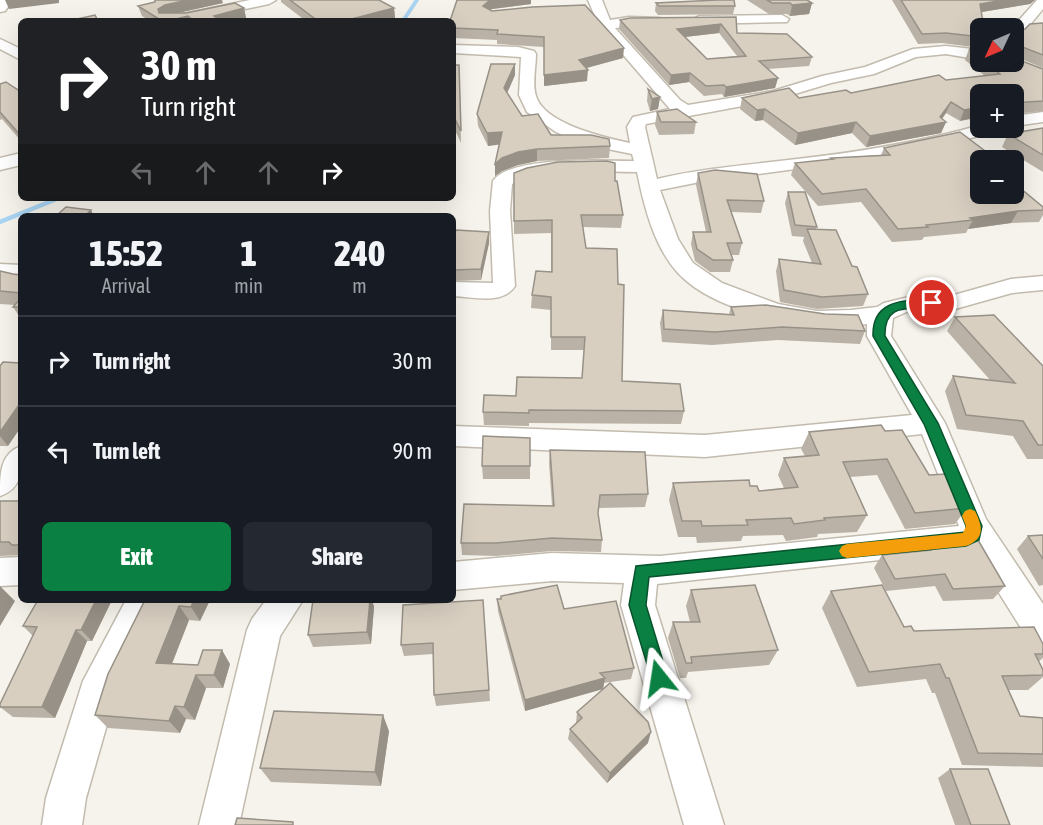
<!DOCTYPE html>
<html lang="en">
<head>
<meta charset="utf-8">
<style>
  body { margin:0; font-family:"Asap Condensed",sans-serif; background:#242831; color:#f1f3f6; height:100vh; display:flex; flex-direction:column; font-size:22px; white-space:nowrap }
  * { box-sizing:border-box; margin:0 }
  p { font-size:20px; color:#9ea1a6 }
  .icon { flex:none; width:33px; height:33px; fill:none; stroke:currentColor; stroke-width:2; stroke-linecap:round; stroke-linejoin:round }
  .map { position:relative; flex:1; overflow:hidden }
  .side { position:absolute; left:18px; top:213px; width:438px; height:390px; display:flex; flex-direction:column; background:#171b24; border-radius:9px; box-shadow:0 6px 24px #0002 }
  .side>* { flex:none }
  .banner { position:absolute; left:18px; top:18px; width:438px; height:183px; border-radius:9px; box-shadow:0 6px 24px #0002; background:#202124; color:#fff; overflow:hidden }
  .needle { width:39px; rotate:226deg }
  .fabs { position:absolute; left:970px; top:18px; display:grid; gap:12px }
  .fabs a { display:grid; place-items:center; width:54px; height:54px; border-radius:9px; background:#171b24; box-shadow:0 6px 24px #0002; font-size:30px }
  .pin { position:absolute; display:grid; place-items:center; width:51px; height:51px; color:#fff; margin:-26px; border:3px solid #fff; border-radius:50%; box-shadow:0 2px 6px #0007 }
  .me { position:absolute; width:66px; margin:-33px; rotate:345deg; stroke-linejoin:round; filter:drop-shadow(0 0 4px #0008) }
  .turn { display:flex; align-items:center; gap:21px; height:126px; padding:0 24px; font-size:27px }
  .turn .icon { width:78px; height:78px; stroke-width:2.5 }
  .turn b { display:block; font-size:42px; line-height:51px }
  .lanes { display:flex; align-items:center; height:57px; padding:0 24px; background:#0003; justify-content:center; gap:30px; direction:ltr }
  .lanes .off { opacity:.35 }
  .eta { display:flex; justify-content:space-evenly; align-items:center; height:102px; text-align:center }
  .eta b { font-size:36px; font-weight:800; line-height:42px }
  .cta { display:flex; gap:12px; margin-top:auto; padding:12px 24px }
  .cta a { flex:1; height:69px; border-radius:9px; background:#0b8043; color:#fff; font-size:24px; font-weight:800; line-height:69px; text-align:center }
  .cta a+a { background:#242831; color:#f1f3f6 }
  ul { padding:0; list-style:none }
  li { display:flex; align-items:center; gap:18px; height:90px; padding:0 24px; border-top:2px solid #363941 }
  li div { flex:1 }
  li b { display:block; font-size:22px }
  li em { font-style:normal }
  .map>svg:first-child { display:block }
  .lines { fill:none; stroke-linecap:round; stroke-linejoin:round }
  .stream-far1 { stroke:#a9d4f2; stroke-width:4 }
  .stream { stroke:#a9d4f2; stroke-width:4.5 }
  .minor-casing { stroke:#c2bbae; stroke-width:3 }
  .minor { fill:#fff; fill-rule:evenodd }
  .wall { fill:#bab2a6; fill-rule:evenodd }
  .shaded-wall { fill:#979187 }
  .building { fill:#d8cfc1; stroke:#979187; stroke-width:1.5; fill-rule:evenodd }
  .route { fill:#0b8043; stroke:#07532c; stroke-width:1.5 }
  .slow { fill:#f59e0b }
</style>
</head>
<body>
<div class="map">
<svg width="1043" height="825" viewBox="0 0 1043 825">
  <rect width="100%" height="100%" fill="#f6f3ec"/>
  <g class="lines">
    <!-- stream-far1 -->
    <path class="stream-far1" d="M403 21 417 0"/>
    <!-- stream -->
    <path class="stream" d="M0 222 59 198"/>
    <!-- minor casing -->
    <g class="minor-casing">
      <path id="minor" d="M0 0H13L5 11 0 12Z
        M250 0H276L269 4 189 21H162L169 17Z
        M588 0H602L610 20 629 17 660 18 662 21 660 24 655 25 615 28 680 100 688 105 773 91 822 76 865 67 913 49 946 46 981 50V60L946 54 916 57 874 74 831 83 775 100 646 124 645 127 657 179C703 168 750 165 797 159 859 152 921 142 981 125V128H997L994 132 971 138 893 156 705 181 660 190 678 239 693 263 722 283 778 304 817 311 851 310 877 307 884 303 909 297 954 295 1011 279 1043 276V290L1012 293 955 309 909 311 893 318 891 336 945 423 986 519 1043 604V649L1031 644 972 550 657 584 655 605 724 825H684L621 605 624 583 552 581 453 590V562L552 553 660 556 959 526 922 434 705 457 453 446V426L705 435 912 415 867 336V324C813 331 717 315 678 273 654 247 644 206 637 172 597 172 549 165 512 184L510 211 515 286C503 305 473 297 453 296V282L493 283 490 211 493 181C511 155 604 161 634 161L632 154 583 144 556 132 527 112 519 95 521 57 453 53V45L518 47 534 51 536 54C536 67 532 84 536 96 544 124 606 138 630 143L627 127 633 117 670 109 600 28Z
        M1037 0H1043V9L1019 38 1014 39V28H1012Z
        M782 15 789 19 787 22 699 24 692 20 699 16Z
        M0 39 21 49V60L0 49Z
        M1043 112V122L1014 126V116Z
        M21 153V165L0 170V158Z
        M0 264 21 265V279L0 278Z
        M21 446C21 468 24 488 0 496 0 473 0 454 21 446Z
        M21 557V585L0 586V558Z
        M126 600H161L118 686 86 798 82 825H42L46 798 83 681Z
        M266 600H303L280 636 239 825H199L247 630 252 619Z"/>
    </g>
    <!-- minor -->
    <use href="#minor" class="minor"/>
  </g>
  <!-- wall -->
  <path class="wall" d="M281 0H379L394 8 395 18 384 21H306L281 2Z
    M457 0 531 4 492 9 490 10 623 58 586 68 587 81 544 86V47L497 44V40L453 38V21Z
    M747 0H807L812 3 809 14 790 16 787 14H769Z
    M892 0H1035L1030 4 981 12 984 28 1016 25 1019 31 1025 29 1030 24 1043 23V68L1014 56V28H981V48L942 43 918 44Z
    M223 3 177 13 244 8 246 18 236 21H150L142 16 138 6Z
    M656 3 735 6 733 14 658 15 655 11Z
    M736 17 737 33 812 57 809 66 768 69 778 78 775 88 724 97 722 94 704 96 689 82 669 85 619 29 620 20ZM719 33 737 56 707 59 685 37Z
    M969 49 981 51V62H1014L1043 69V111L1014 114V94L960 121 946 113 942 119 946 122 941 133 866 147 852 133 795 145 763 120 755 121 740 109 742 98H799L851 93 985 76 965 60Z
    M515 64V75L507 93 522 116 551 135 610 146 609 158 537 161 518 165 502 171 495 176 499 144 488 146 478 126 477 114Z
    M453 65H459L461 143 453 126Z
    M0 84 21 92V141L2 119 0 120Z
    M648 89 660 97 658 109 650 111 647 101Z
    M657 112 696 122 694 134 659 135 655 125Z
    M1043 128V172L1002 147 1008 134Z
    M884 148 981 160 1043 207V215L1039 222 1011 223 968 229 966 233 924 237 922 240 892 242 861 202 818 206 791 175 795 163 831 160V158L881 155Z
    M514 173 615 181 623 215 621 228 583 227 586 248 618 284 622 381 684 411 681 424 529 423V426L484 425 483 412 516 396 582 378 584 350H551V310L531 308 532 295 551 272V233L514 234Z
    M698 173 764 201 761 213 731 212 742 243 739 255H731L733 260 730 272H710L695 261 691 244 693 232H706L696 185Z
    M788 192 817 227 816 229 852 266 868 294 863 306 817 309 780 302 776 271 779 259 812 263 803 241 804 237 792 236 785 203Z
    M489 232V243L481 280 453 281V238Z
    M0 271 13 274 21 275V319L13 307 15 305 0 304Z
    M731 307 865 331 860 344 778 340 712 345 662 342 660 323 663 310 729 314Z
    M955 317 1043 366V459H1027L1013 436 957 429 945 391 953 376 990 380 947 331Z
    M0 366 8 446H0Z
    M885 431 929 475 967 508 955 524 905 529 877 475 850 477 867 515 857 532 818 534 817 537 786 541 783 535 743 536 741 541 697 543 696 537H678L669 500 673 483 750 486 759 491 784 488 778 475 784 458 805 456 801 449 809 432Z
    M550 450 648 494 645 507 599 508 598 513 602 540 601 552 552 551 496 556 462 555 461 543 552 506 549 463Z
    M482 466H530V479H483Z
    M0 501H21V555L0 556Z
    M1043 535V585L1039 586 1017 549 1028 536Z
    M928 545 1005 586 993 599 943 601 935 586 886 591 874 568 882 555 924 551Z
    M691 590 778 650 769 665 688 672 686 678H680L668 638 673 622H690L686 606Z
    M831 591 904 627 914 631 1043 644V658L1038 662 1043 670V677L1028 690H1009L1020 716 1043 717V767L962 765 935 693H932L926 679 857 687 822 608Z
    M501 596 564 609 634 668 631 679 604 683 603 689 525 711 498 611 497 599H501Z
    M38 600H112L92 641H87L55 718 13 717 0 707V704L33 636 23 626Z
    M145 600H210L200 621 189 620 172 664 198 665 230 664 223 688H206L195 720 186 719 180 733 108 728 95 715Z
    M313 600H372L374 607 371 644 313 647 308 635Z
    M483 600 490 701 436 706 434 695 433 654 404 656 401 645Z
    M577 712 648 743 607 783 568 739 570 729 576 723Z
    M389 731 381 786 271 782 260 768Z
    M950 769 1010 825H955L938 778Z"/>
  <!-- shaded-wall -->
  <path class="shaded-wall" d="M5 0H59V3L9 9Z
    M188 0H222L223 3 169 15 161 19V21L158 9 165 5Z
    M490 0H531V4L492 9 483 16V6Z
    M1003 0H1035L1030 4 976 13 980 4Z
    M812 3 809 14 790 16 792 5Z
    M244 8 246 18 236 21H215L214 16Z
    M394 8 395 18 384 21H344Z
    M188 16 190 21H168Z
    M721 24 719 33 676 38 677 29Z
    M1020 46 1015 56H1014V48Z
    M624 48 623 58 579 70V60Z
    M515 64V75L504 100V88Z
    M588 70 587 81 544 86V75Z
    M690 73 689 82 669 85 671 75Z
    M778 78 775 88 724 97 726 87Z
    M660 97 658 109 650 111 652 99Z
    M951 102 946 113 939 123 946 122 941 133 866 147 870 136 940 117Z
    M981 107V117L960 121 964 110Z
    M765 109 763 120 755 121 757 110Z
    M856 122 852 133 795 145 798 133Z
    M502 132 503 144 488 146 487 133Z
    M537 149V161L518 165 502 171 495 176V164L502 158 518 152Z
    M91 210 94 216H85Z
    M1018 211 1011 223 968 229 973 220 970 218Z
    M489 232V243L481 280V269Z
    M21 402V427L8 446 0 436V432Z
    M0 586 15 601 0 626Z
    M96 600H112L92 641 81 630Z
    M194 600H210L200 621 191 607Z
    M370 600H372L374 607 371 644 367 632Z
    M179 606 189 620 167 676 156 663Z
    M76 630 87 641 55 718 42 707Z
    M222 650 230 664 223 688 214 675Z
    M196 675 206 688 195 720 184 707Z
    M605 678 603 689 525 711V700Z
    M175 706 186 719 180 733 169 721Z
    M383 715 389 731 381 786 375 772Z
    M651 732 648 743 607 783 610 773Z"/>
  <!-- building -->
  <path class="building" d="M155 0H188L165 5 158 9 159 13H186L235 3 244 8 214 16 222 21H194L188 16 168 21H162L138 6 155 2Z
    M290 0H379L394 8 344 21H318Z
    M457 0H490L483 6 492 11 532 7 585 5 624 48 579 60 588 70 544 75V37L497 34 498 30 453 28V21H450Z
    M717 0H734L735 6H659L656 3Z
    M767 0H807L812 3 792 5 790 3H772Z
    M901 0H1003L980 4 984 28 1016 25 1019 31 1025 29 1030 24 1043 23V55L1020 46 1014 48V28H981V37L946 33 922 34Z
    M95 15 98 21H68Z
    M736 17 737 33 787 34 812 57 759 61 778 78 726 87 724 85 706 86 690 73 671 75 620 20 630 18ZM721 24 746 56 707 59 677 29Z
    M969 49 981 51V58Z
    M1014 58 1043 69V101L1014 103V94H981V107L964 110 951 102 940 117 946 122 870 136 856 122 798 133 765 109 757 110 742 98 789 88 799 98 846 90 851 93 939 75 946 80 1000 74 985 62H1014Z
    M491 64H515L504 88 522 116 538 114 551 135H591L609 139 610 146 537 149 518 152 502 158 495 164 502 132 487 133 477 114Z
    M453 65H459L461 131 453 115Z
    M6 82 21 92V136L0 112V84Z
    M648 89 660 97 652 99Z
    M677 109 696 122H661L657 112Z
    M1043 128V155L1008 134Z
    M960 132 997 160H981V194H1014V183L1043 207V210L1018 211 970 218 973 220 926 225 928 227 898 229 866 189 822 194 795 163 833 159 831 158 890 155 884 148Z
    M607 161 615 163V181H617L623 215H581L586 248 617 249 618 284 624 285 622 381 680 384 684 411 529 410V413L483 412 484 395 516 396 517 377 582 378 585 337H551V297L532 295 536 271 552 272V220L514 221V173L527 168 558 162Z
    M715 170 757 174 764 201 727 200 742 243H727L733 260H713L697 249 693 232H711L698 173Z
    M788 192H805L817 227 795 225Z
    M66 207 91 210 85 216H56Z
    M807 229 836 230 852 266 857 267 868 294 822 297 784 290 779 259 821 264Z
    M456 230 489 232 481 269 453 270V238Z
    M0 271 13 274 21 275V293L0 291Z
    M21 298V307H13Z
    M766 305 825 314 858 315 865 331 782 327 715 332 664 329 663 310 734 315 731 307Z
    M994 315 1043 366V445H1038L1023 421 966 415 953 376 1015 383 955 317Z
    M3 362 21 363V402L0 432V366Z
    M881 425 885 431 902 430 929 475 947 474 967 508 915 513 887 459 843 462 867 515 824 518 825 520 794 524 791 518 746 520 748 525 702 526 701 521H682L673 483 749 480 750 486H757L759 491 798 487 784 458 819 455 809 432Z
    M483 436 530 438V466H482Z
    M550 450 645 452 648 494 600 495 598 513 602 540 552 538 496 543H461L464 504 554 506Z
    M0 501H21L20 545H12L9 542H0Z
    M1043 535V559L1028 536Z
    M978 540 1005 586 953 589 945 574 895 579 882 555 931 550 928 545Z
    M557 585 564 609 616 601 634 668 600 673 605 678 525 700 497 599H501V596Z
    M755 585 778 650 691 657 692 663H686L673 622H700L691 590Z
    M882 585 904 627 911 626 914 631 1034 627 1043 644V654H1035L1043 670V675L1002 676 1020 716 1043 718V754L978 753 949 678H946L940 664 869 672 831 591Z
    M38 600H96L81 630H76L42 707H0V704L37 627 23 626Z
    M145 600H194L191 607 179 606 156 663 198 665 203 650H222L214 675H196L184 707 175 706 169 721 95 715 108 674Z
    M313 600H370L367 632 308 635Z
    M483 600 489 690 434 695 433 643 401 645 403 605Z
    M610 683 648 722 651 732 610 773 570 729 582 718 577 712Z
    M274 711 383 715 375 772 260 768Z
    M950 769H988L1010 825H971Z
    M237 818 293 822V825H235Z"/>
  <!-- route -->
  <path class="route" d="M932 299 936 301V306C912 311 884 300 885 336L938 423 982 526 979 540 966 546 649 577 646 605 668 678 665 684 659 686 653 684 629 605 636 566 966 532V526L924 424 873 336C872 299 904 301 932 299Z"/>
  <!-- slow -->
  <path class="slow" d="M970 509 975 511C983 527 985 539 966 546L847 558 842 556 839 551 842 546 847 544 963 533 966 526 962 516 965 511Z"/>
</svg>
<div class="fabs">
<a><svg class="needle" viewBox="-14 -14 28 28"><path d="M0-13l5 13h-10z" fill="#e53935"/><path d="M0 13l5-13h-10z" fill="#9ea1a6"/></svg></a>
<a>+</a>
<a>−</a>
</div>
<div class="pin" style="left:932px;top:303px;background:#d93025"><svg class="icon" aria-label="arrive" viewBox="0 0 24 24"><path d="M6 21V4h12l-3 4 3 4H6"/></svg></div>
<svg class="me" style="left:659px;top:678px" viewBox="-20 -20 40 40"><path d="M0-17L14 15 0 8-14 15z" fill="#0b8043" stroke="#fff" stroke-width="4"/></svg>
<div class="banner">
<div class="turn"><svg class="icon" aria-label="right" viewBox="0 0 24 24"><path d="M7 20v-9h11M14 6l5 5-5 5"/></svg><div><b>30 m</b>Turn right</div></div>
<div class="lanes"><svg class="icon off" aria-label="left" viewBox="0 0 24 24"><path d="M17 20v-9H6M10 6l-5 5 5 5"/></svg><svg class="icon off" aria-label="ahead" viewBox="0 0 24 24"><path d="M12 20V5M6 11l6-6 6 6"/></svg><svg class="icon off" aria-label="ahead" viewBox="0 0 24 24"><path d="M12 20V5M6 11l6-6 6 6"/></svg><svg class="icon" aria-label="right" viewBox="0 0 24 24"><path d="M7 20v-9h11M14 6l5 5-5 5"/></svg></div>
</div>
<section class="side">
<div class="eta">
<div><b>15:52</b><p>Arrival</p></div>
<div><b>1</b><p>min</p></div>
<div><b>240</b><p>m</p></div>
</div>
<ul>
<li><svg class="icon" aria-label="right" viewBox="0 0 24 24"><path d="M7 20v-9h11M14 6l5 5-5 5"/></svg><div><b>Turn right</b></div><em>30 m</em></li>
<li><svg class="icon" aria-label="left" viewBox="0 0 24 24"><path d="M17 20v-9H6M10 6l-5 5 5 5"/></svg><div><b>Turn left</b></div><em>90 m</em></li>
</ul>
<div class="cta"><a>Exit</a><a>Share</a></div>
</section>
</div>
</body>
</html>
